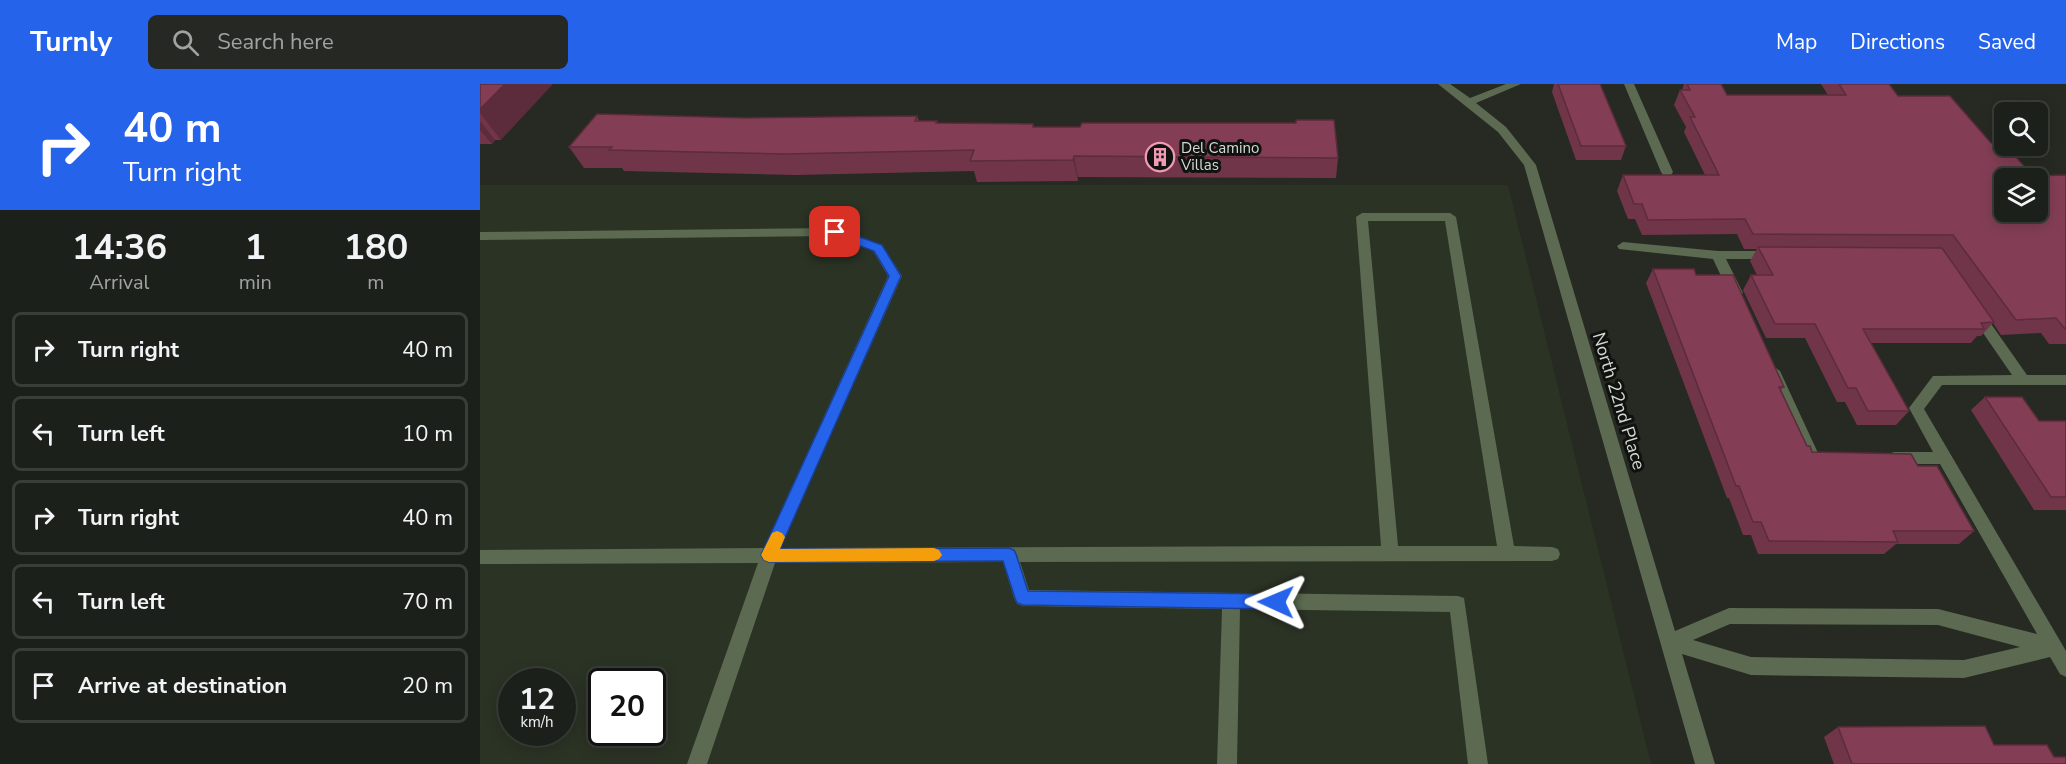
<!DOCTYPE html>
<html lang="en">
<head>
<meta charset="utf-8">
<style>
  body { margin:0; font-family:"Nunito Sans",sans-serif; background:#252823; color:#f1f3f6; height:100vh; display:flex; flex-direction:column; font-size:22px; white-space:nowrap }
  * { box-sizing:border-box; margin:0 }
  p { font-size:20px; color:#a0a3a2 }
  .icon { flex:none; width:33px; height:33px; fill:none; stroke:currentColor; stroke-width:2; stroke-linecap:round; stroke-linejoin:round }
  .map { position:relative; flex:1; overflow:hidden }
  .details { display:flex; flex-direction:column; background:#1c201a; width:480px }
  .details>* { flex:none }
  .guide { background:#2563eb; color:#fff; overflow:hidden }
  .buttons { position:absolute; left:1514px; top:18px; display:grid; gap:12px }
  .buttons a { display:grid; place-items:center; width:54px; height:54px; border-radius:9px; background:#1c201a; box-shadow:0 3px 15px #0003,0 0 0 2px #3a3e39; font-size:30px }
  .speed { position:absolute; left:18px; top:584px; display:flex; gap:12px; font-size:30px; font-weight:700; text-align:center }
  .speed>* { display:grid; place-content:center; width:78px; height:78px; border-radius:50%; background:#1c201a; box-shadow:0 3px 15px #0003,0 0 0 2px #3a3e39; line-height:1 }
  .speed small { font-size:15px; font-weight:400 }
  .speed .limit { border:3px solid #111; border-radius:9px; background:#fff; color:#111 }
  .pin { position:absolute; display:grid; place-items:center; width:51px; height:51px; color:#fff; margin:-26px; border-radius:12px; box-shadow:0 3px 9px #0006 }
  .me { position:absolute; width:66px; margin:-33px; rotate:271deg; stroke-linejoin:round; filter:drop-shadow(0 0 4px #0008) }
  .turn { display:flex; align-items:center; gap:21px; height:126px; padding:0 24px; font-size:27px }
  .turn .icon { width:78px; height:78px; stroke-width:2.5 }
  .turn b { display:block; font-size:42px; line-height:51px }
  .eta { display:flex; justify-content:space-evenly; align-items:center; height:102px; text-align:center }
  .eta b { font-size:36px; font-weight:700; line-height:42px }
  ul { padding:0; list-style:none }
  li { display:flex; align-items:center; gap:18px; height:75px; margin:0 12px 9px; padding:0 12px; border:3px solid #3a3e39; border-radius:9px }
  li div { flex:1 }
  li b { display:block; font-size:22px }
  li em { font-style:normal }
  header { display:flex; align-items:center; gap:36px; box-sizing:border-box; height:84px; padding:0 30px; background:#2563eb; color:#fff }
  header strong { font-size:28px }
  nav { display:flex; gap:33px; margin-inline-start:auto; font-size:21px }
  .search { width:420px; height:54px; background:#252823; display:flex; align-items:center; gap:15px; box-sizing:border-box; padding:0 21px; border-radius:9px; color:#a0a3a2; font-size:22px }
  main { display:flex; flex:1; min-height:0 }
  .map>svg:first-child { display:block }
  .built { fill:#2b3325; fill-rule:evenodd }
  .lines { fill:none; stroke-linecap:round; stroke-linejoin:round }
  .minor { fill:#5b6a50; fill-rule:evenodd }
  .wall { fill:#71354a }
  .shaded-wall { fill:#5c2b3c }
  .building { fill:#833e56; stroke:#5c2b3c; stroke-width:1.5; fill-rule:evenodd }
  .route { fill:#2563eb; stroke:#184099; stroke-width:1.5 }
  .slow { fill:#f59e0b }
  .labels { text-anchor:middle; stroke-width:6; stroke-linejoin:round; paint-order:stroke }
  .far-poi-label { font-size:15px; fill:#d5d8d3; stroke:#10120f; text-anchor:start }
  .street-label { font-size:18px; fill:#d5d8d3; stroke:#10120f }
</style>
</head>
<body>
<header>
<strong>Turnly</strong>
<div class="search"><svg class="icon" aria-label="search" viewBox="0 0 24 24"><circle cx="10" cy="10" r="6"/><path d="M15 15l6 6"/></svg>Search here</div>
<nav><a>Map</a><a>Directions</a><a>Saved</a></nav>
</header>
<main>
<section class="details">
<div class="guide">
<div class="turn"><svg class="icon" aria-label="right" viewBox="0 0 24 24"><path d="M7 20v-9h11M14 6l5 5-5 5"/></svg><div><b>40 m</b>Turn right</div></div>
</div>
<div class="eta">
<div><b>14:36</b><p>Arrival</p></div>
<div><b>1</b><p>min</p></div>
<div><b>180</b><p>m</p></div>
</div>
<ul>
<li><svg class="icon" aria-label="right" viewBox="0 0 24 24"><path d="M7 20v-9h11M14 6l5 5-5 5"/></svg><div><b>Turn right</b></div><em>40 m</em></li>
<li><svg class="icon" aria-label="left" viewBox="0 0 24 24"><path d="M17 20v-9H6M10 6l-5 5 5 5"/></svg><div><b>Turn left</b></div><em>10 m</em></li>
<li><svg class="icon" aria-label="right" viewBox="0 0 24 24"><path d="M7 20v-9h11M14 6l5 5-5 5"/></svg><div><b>Turn right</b></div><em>40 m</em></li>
<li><svg class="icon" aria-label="left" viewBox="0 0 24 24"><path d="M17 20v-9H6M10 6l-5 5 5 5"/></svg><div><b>Turn left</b></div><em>70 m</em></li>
<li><svg class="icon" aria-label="arrive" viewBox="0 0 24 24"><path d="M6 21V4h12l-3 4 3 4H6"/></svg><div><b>Arrive at destination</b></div><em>20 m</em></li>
</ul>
</section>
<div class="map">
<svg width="1586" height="680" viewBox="0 0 1586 680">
  <rect width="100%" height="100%" fill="#262a22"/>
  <!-- built -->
  <path class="built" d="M0 101H1028L1171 680H0ZM32 597H82V648H32ZM122 597H172V648H122Z"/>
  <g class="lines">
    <!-- minor -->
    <path class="minor" d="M958 0H970L990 14 1026 0H1041L996 19 1026 43 1056 81 1195 547 1249 524 1458 525 1557 550 1460 380H1414L1409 378 1406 374 1409 370 1414 368H1453L1429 324 1453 292 1532 291 1490 230 1497 225 1502 227 1547 291H1586V301H1462L1444 325 1586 567V593L1580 590 1570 573 1484 594 1271 591 1202 570 1235 680H1215L1044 81 1018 48ZM1250 540 1458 541 1540 563 1484 576 1271 573 1213 556Z
      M1144 0H1154L1193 88 1191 91H1183L1181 88Z
      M882 129H970L976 133 1034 462 1072 463 1078 465 1080 470 1078 475 1072 477 540 478 549 506 978 512 984 514 1008 680H988L970 528 760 525 757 680H737L742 525 543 522 537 520 534 514 523 478 295 479 227 680H207L278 479 0 480V466L284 464 408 192 393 167 354 152 0 156V148L355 144 402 161 422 192 300 464 901 462 876 133ZM888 137H965L1017 462H918Z
      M1143 158 1238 167H1293L1299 171 1293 175H1246L1263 209 1256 214 1249 209 1233 175 1139 165 1137 162Z
      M1293 282 1300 287 1338 369 1344 371 1347 375 1344 379 1339 381 1328 379 1286 287Z"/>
  </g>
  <!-- wall -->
  <path class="wall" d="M0 0 21 56H15L12 60H0Z
    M1074 0H1120L1146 62 1141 76H1096L1072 8Z
    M1204 0H1241L1247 11H1348L1341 0H1409L1418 12 1511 59 1553 92 1586 91V260H1569L1561 249 1521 251 1513 239 1501 252H1497L1491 259H1391L1429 327 1416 341H1377L1365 318H1357L1325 254H1286L1263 206 1271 191H1277L1270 177 1277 165H1264L1257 150 1162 151 1155 135H1148L1137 107 1143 91H1225L1204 48 1206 43 1194 21 1200 6H1202Z
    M437 32 439 37H457L458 39 553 43 858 74 856 94 598 93V97L497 98 494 87 316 91 144 87 142 84H104L89 63 264 34Z
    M1173 185 1216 191 1304 303 1301 306 1327 362 1332 368 1438 382 1494 447 1479 460H1416L1404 470H1278L1271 451H1263L1249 414H1247L1166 199Z
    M1505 313 1559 337H1586V426H1554L1491 326Z
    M1358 643 1514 661 1574 673 1586 680H1354L1344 653Z"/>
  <!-- shaded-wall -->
  <path class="shaded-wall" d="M25 0H73L21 56 0 29V25Z
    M0 37 15 56 12 60 0 46Z
    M594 72 598 93V97L593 76Z"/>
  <!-- building -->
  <path class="building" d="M0 0H25L0 25Z
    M1078 0H1120L1146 62H1101Z
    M1207 0H1241L1247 11H1366L1359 0H1409L1418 12H1470L1511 59H1523L1524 62H1526L1553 92 1586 91V245H1585L1576 234 1536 236 1473 151 1273 150 1265 135 1168 136 1162 120H1154L1143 91H1239L1210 33H1215L1200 6H1210ZM1524 94H1557V128H1524Z
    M117 30 264 34 437 32 435 37H457L456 39 553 40V43H600L602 39H816V36H854L858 74 594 72 593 76 490 77 494 66 305 70 129 66 132 63H89Z
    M1278 163 1462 164 1514 238 1501 239 1504 245H1383L1429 327H1388L1376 304H1368L1335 240H1295L1271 191H1293Z
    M1173 185H1214L1216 191H1253L1304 303H1299L1327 362H1330L1332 368 1431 370 1438 382H1457L1494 447H1413L1418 458 1289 457 1281 438H1273L1259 402H1256Z
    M1505 313H1542L1559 337H1586V413H1571Z
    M1505 642 1514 661H1567L1574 673H1586V680H1372L1358 643Z"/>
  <!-- route -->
  <path class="route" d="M355 144 402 161 421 192 300 465 529 464 534 466 536 470 548 507 796 510 802 512 804 518 802 523 796 525 543 521 537 519 535 514 523 477 289 478 284 476 281 471 409 192 394 167 351 151 349 148Z"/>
  <!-- slow -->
  <path class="slow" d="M297 447 302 449 305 453 300 465 454 464 459 466 462 471 459 475 454 477 289 478 284 476 281 471 292 449Z"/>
  <!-- icons -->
  <defs>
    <g id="building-ring" transform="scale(1.5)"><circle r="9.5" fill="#10120f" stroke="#f09ab5" stroke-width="1.5"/><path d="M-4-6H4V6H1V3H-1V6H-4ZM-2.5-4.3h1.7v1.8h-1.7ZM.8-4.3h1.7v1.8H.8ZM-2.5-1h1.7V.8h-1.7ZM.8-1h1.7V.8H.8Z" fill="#f09ab5"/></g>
  </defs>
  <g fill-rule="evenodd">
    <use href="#building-ring" x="680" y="73"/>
  </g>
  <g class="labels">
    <!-- far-poi labels -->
    <g class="far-poi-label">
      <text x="701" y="69">Del Camino<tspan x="701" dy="17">Villas</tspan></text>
    </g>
    <!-- street labels -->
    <g class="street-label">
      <text transform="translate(1139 317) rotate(73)" y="6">North 22nd Place</text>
    </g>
  </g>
</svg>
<div class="buttons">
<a><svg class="icon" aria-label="search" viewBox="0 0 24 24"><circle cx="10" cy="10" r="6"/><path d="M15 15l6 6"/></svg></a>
<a><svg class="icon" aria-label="layers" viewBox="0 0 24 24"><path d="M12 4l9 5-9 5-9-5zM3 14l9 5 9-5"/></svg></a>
</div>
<div class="speed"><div>12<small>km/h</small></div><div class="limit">20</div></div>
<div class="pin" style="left:355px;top:148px;background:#d93025"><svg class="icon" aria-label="arrive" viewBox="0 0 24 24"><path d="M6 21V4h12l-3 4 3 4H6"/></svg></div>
<svg class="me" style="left:796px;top:518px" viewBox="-20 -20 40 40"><path d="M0-17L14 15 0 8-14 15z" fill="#2563eb" stroke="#fff" stroke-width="4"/></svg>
</div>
</main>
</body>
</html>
